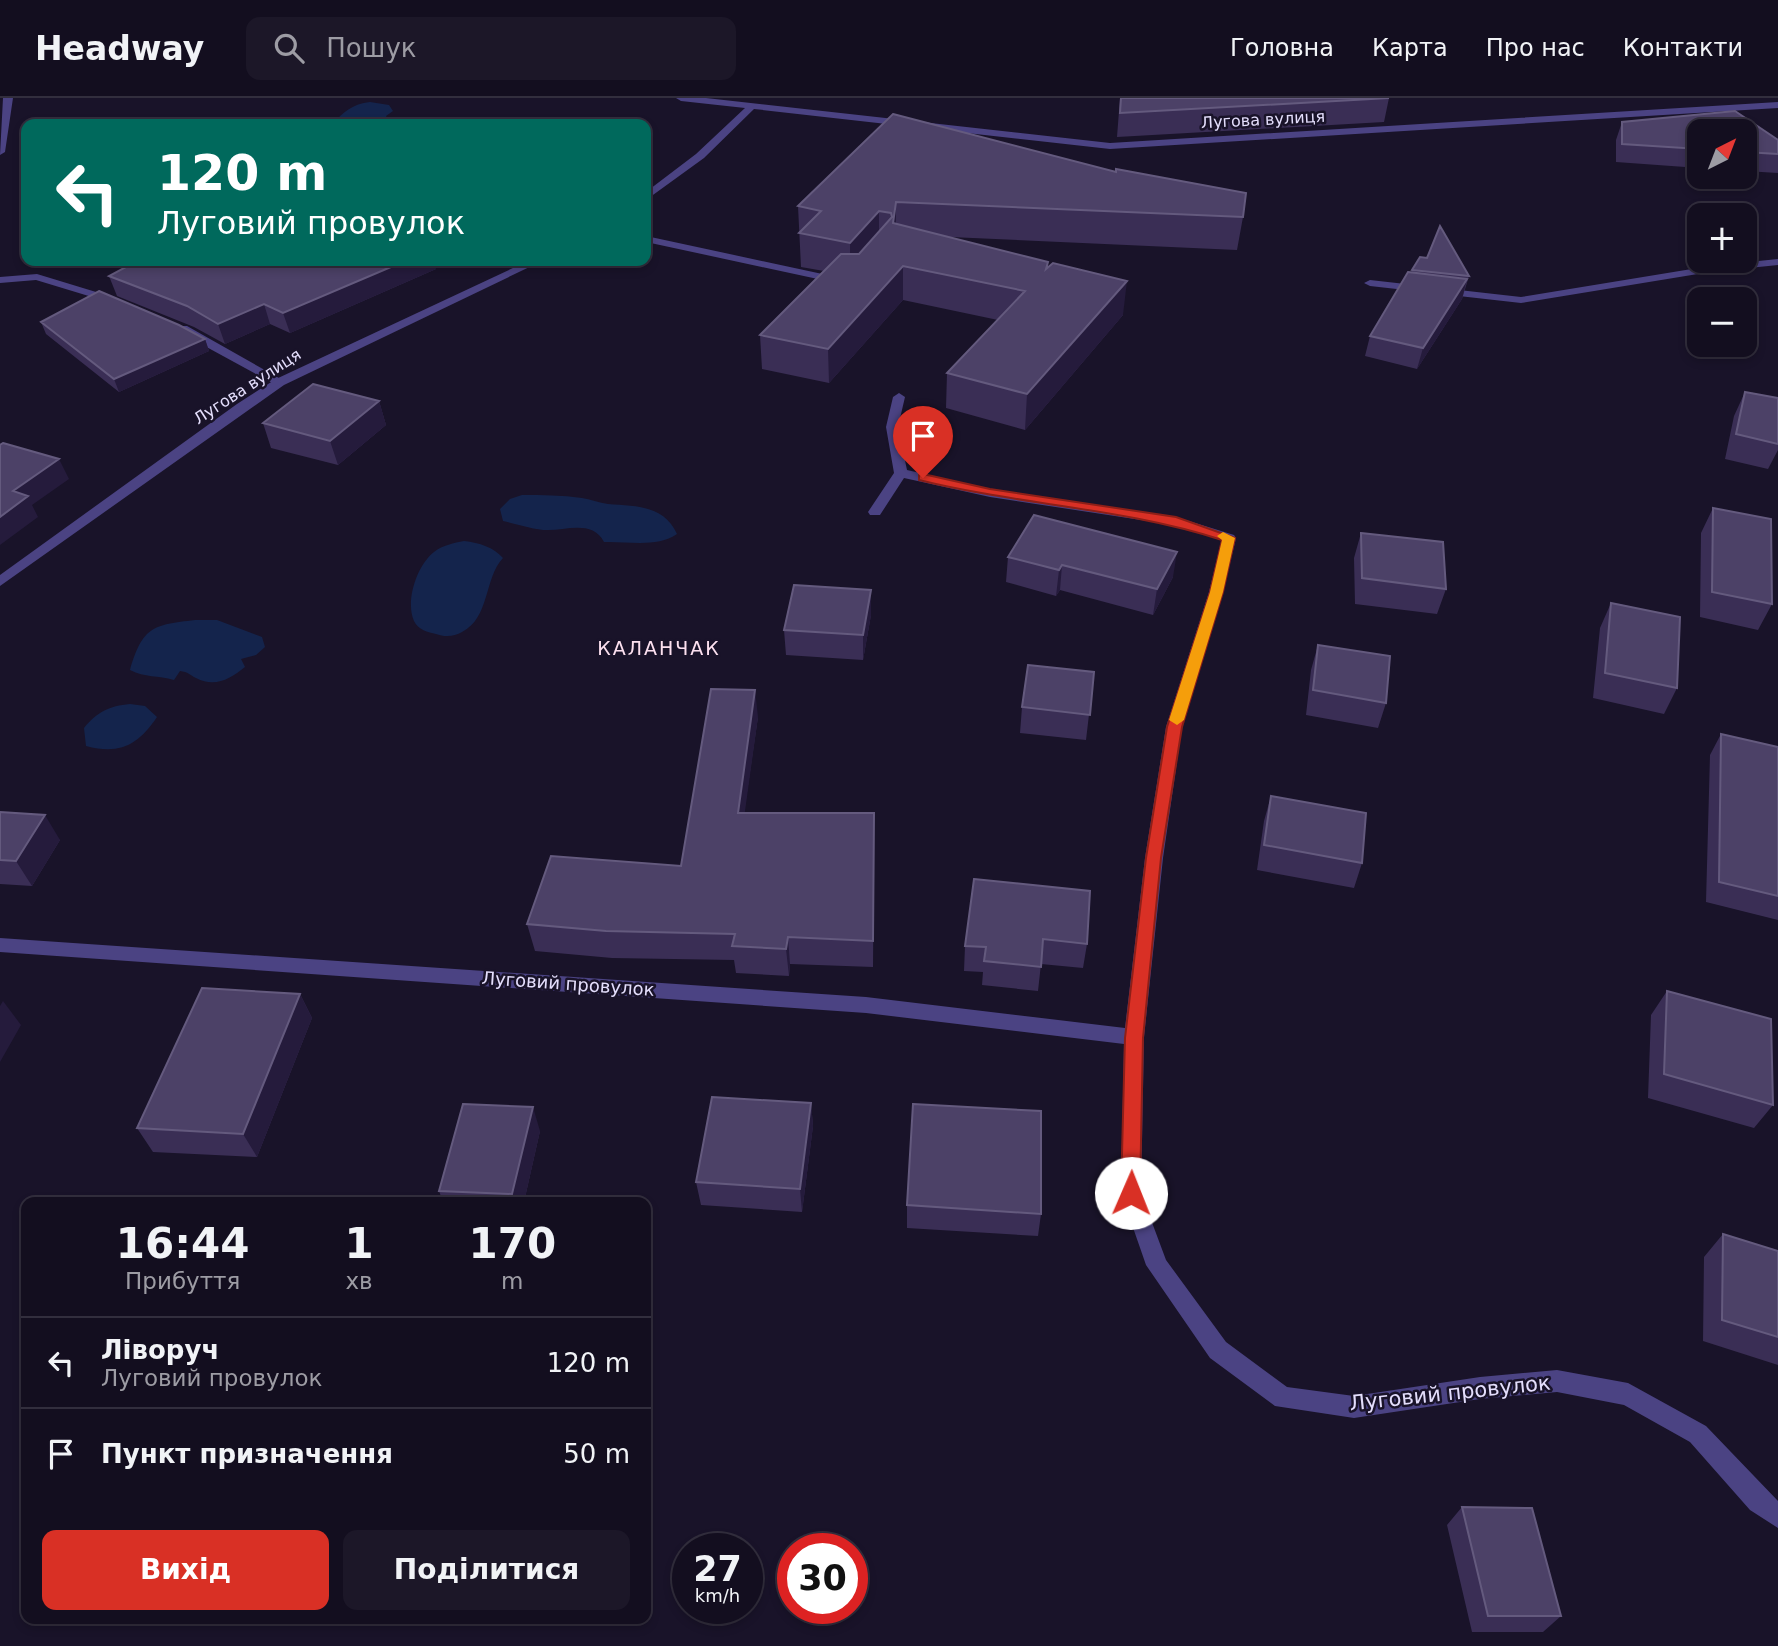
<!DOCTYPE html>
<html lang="uk">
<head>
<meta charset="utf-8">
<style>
  body { margin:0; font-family:"DejaVu Sans",sans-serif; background:#1c1728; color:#f1f3f6; height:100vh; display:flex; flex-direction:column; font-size:26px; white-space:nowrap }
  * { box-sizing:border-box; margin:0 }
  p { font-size:23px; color:#9d9ca4 }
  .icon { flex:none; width:38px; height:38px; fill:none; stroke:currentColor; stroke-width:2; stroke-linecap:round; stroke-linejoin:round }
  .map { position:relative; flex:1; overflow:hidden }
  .details { position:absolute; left:21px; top:1099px; width:630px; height:427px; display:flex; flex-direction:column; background:#130e1f; border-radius:14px; box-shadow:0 4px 10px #0003,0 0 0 2px #322e3d }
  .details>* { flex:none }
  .guide { position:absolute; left:21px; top:21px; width:630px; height:147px; border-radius:14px; box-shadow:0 4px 10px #0003,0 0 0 2px #322e3d; background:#00695c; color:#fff; overflow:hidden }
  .needle { width:46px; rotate:42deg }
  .buttons { position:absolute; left:1687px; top:21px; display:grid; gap:14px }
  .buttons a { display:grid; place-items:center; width:70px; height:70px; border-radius:14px; background:#130e1f; box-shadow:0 4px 10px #0003,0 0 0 2px #322e3d; font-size:35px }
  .speed { position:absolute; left:672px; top:1435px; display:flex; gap:14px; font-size:35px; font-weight:700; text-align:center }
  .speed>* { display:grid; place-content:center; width:91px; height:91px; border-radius:50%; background:#130e1f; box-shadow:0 4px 10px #0003,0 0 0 2px #322e3d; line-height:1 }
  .speed small { font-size:18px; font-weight:400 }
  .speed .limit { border:10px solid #d22; background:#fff; color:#111 }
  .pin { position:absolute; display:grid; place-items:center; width:60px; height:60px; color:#fff; margin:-72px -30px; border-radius:50% 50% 50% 0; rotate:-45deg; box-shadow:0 0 7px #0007 }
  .pin .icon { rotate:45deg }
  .me { position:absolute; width:77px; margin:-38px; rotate:1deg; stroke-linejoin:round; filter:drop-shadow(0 0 5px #0008) }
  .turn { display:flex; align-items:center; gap:24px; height:147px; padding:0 21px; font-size:32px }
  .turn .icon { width:91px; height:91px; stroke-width:2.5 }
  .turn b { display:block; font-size:49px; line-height:60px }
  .eta { display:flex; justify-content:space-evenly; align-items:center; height:119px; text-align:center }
  .eta b { font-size:42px; font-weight:700; line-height:49px }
  .action { display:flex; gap:14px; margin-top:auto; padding:14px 21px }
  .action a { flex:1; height:80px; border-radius:14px; background:#d93025; color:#fff; font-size:28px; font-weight:700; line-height:80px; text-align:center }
  .action a+a { background:#1c1728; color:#f1f3f6 }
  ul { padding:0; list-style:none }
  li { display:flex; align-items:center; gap:21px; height:91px; padding:0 21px; border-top:2px solid #322e3d }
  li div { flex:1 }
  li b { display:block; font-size:26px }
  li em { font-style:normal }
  header { display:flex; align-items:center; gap:42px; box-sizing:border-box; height:98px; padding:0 35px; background:#130e1f; border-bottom:2px solid #322e3d }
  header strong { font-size:33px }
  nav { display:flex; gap:38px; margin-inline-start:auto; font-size:24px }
  .search { width:490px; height:63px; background:#1c1728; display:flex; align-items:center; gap:18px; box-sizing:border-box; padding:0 24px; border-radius:14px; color:#9d9ca4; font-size:26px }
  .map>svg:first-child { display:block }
  .water { fill:#14244c }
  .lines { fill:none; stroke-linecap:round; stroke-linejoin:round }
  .lane { fill:#4b4383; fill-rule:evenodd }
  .street { fill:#4b4383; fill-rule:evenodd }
  .wall { fill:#3a2e55 }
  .shaded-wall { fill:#251b3c }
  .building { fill:#4c4167; stroke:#645a7e; stroke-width:2 }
  .route { fill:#d93025; stroke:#8d1f18; stroke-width:2 }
  .slow { fill:#f59e0b }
  .labels { text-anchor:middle; stroke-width:5; stroke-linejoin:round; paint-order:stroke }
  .far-street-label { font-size:16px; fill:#e4defc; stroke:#191329 }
  .street-label { font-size:18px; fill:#e4defc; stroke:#191329 }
  .neighbourhood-label { font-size:19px; letter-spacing:2px; fill:#fce0ef; stroke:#191329 }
  .near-street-label { font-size:21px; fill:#e4defc; stroke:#191329 }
</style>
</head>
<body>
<header>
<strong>Headway</strong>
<div class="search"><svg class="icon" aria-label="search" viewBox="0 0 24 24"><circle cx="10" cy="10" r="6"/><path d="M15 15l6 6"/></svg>Пошук</div>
<nav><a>Головна</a><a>Карта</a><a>Про нас</a><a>Контакти</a></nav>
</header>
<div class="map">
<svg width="1778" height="1548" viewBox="0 0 1778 1548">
  <rect width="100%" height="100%" fill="#191329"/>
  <!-- water -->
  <path class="water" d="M370 4 389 7 393 13 386 18 390 26H332C344 14 352 6 370 4Z
    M522 397C542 397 562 397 582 400 590 401 599 405 608 406 635 408 664 407 677 436 657 450 627 443 604 444 593 422 567 432 548 432 534 432 517 426 503 423L500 411 510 401Z
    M464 443C480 445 493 449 503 460 484 480 490 520 462 534 454 539 444 539 436 536 428 534 418 532 414 523 405 503 417 467 434 454 443 447 454 445 464 443Z
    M195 522H217L262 539 265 549 256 557 241 561 245 569C230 581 215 590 196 580 190 577 188 574 180 573L174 582C158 577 145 580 130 572 143 528 153 527 195 522Z
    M130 606 145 608 157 619C138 647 120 657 86 648L84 630C97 614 109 608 130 606Z"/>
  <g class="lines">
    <!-- lane -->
    <path class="lane" d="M646 138 841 180 847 183 841 186 646 144Z
      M1778 161V167L1710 174 1521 205 1370 188 1364 185 1370 182 1521 199 1710 168Z
      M37 176 119 201 121 203 115 206 36 182 0 185V179Z
      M179 228H187L286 284 280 288 276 287 179 234Z
      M899 295 905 299 898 329 907 372 990 391 1176 419 1234 437 1236 440 1229 444 1174 427 990 399 904 380 880 417H870L868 414 894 375 886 329 893 299Z"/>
    <!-- street -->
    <path class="street" d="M3 0H13L5 54 0 57Z
      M676 0H706L1110 45 1778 4V10L1110 51 754 11 704 60 646 102V94L696 56 745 10 681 3Z
      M528 163H542L284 287 0 488V477L237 306 276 281Z
      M1229 436 1236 440 1223 494 1182 629 1163 760 1144 939 1141 1095 1166 1162 1226 1244 1287 1289 1354 1298 1480 1279 1557 1272 1628 1285 1706 1328 1778 1403V1430L1750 1412 1690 1344 1624 1307 1557 1294 1480 1301 1354 1320 1275 1308 1210 1260 1146 1167 1121 1095 1124 946 866 915 0 854V840L866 899 1125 930 1145 760 1166 629 1209 494 1222 440Z"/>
  </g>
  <!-- wall -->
  <path class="wall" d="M1120 0H1389L1384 24 1117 39Z
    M1735 13 1778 42V75L1745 73V33H1699V70L1616 64V42L1622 24Z
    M893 16 1243 119 1237 152 950 139 1048 170 1123 217 1025 332 946 310 947 275 998 222 903 202 829 285 762 271 760 237 824 173 801 169 798 108Z
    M436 171 290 235 270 226 225 246 194 229 117 198 109 178Z
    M1412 172 1469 178 1462 201 1417 271 1365 258 1370 238 1411 175Z
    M41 224 205 241 209 253 119 294 46 236Z
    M1745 294 1778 300V352L1768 371 1725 361 1734 318Z
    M379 303 386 327 338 367 271 350 263 325Z
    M1713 410 1772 506 1758 532 1700 519 1701 435Z
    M1361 435 1446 491 1437 516 1355 506 1354 460Z
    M1008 459 1173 479 1153 517 1060 492 1056 498 1006 484Z
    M1611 505 1677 590 1664 616 1593 600 1600 530Z
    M871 517 863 562 786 557 784 532Z
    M1318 547 1386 605 1378 630 1306 617 1311 572Z
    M1094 574 1086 642 1020 635 1022 609Z
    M758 619 744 715 874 742 873 869 790 866 789 878 736 875 734 862 612 860 535 853 527 826 681 768Z
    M1721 636 1778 649V822L1706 804 1710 657Z
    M1271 698 1362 765 1354 790 1257 772 1264 723Z
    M0 714 60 742 32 788 0 786Z
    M974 781 1087 846 1083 870 1041 866 1038 893 982 887 983 874 964 873 965 848Z
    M1667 893 1773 1007 1754 1030 1648 1000 1651 917Z
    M300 896 312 920 257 1059 153 1054 137 1030Z
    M811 1005 813 1028 802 1114 701 1107 696 1084Z
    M540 1033 524 1104H443L439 1093Z
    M907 1107 1041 1116 1038 1138 907 1130Z
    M1723 1136 1778 1153V1267L1703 1243 1704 1159Z
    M1462 1409 1561 1518 1543 1534H1472L1447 1427Z"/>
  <!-- shaded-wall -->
  <path class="shaded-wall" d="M896 104V136L893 125Z
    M879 113V146L850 179V145Z
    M405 163H435L436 171 290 235 283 215Z
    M903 168V202L829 285 828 251Z
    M1467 181 1462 201 1417 271 1423 250Z
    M1127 183 1123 217 1025 332 1027 296Z
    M264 206 270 226 225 246 218 226Z
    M205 241 209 253 119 294 114 281Z
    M379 303 386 327 338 367 330 343Z
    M59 361 69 381 32 407 38 419 0 447V419L13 393Z
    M1177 454 1173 479 1153 517 1157 491Z
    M1062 467 1060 492 1056 498 1059 472Z
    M871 492V517L863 562V537Z
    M755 592 758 619 741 742 738 715Z
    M45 717 60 742 32 788 16 763Z
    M788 839 790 866 789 878 786 851Z
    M300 896 312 920 257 1059 243 1036Z
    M3 903 21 927 0 964V908Z
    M811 1005 813 1028 802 1114 800 1091Z
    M533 1009 540 1033 524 1104H515L512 1096Z"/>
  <!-- building -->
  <path class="building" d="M1121 0H1389L1120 15Z
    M1735 13 1778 42V56L1745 54V33H1699V51L1622 46V24Z
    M893 16 1116 74V71L1246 95 1243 119 896 104 893 125 1048 164 1046 171 1053 165 1127 183 1027 296 947 275 1025 193 903 168 828 251 760 237 841 156H859L892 119 891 115 879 113 850 145 799 135 821 113 798 108Z
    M1440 128 1469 178 1412 172 1420 159 1427 160Z
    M137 163H405L283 215 264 206 218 226 187 208 109 178Z
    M1408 174 1467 181 1423 250 1370 238Z
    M99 193 179 227 205 241 114 281 41 224Z
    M313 286 379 303 330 343 263 325Z
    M1745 294 1778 300V346L1736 336Z
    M3 345 59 361 13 393 28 398 0 419V347Z
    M1713 410 1771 421 1772 506 1712 494Z
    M1034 417 1177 454 1157 491 1062 467 1059 472 1008 459Z
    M1361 435 1443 444 1446 491 1362 480Z
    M794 487 871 492 863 537 784 532Z
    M1611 505 1680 519 1677 590 1605 575Z
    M1318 547 1390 558 1386 605 1313 592Z
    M1028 567 1094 574 1090 617 1022 609Z
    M711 591 755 592 738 715H874L873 843 788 839 786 851 732 848 735 836 606 833 527 826 551 758 681 768Z
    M1721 636 1778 649V798L1719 784Z
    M1271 698 1366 715 1362 765 1264 747Z
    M0 714 45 717 16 763 0 762Z
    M974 781 1090 793 1087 846 1043 841 1041 869 984 863 986 849 965 848Z
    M202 890 300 896 243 1036 137 1030Z
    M1667 893 1771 921 1773 1007 1664 976Z
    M712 999 811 1005 800 1091 696 1084Z
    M463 1006 533 1009 512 1096 439 1093Z
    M913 1006 1041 1013V1116L907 1107Z
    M1723 1136 1778 1153V1239L1722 1222Z
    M1462 1409 1532 1410 1561 1518H1488Z"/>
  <!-- route -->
  <path class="route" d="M923 376 990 391 1176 419 1235 440 1223 494 1182 629 1161 760 1143 940 1140 1095 1138 1101 1131 1104 1124 1101 1121 1095 1125 940 1146 760 1167 629 1210 494 1222 442C1124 410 1019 407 919 382V377Z"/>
  <!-- slow -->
  <path class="slow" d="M1223 434 1235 440 1223 494 1184 622 1177 627 1169 622 1210 494 1222 442 1217 438Z"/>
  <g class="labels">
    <!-- far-street labels -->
    <g class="far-street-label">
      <text transform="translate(1263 21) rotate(-3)" y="6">Лугова вулиця</text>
      <text transform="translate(247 288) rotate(-33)" y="6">Лугова вулиця</text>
    </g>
    <!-- street labels -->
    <g class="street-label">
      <text transform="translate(568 886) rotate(4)" y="6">Луговий провулок</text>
    </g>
    <!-- neighbourhood labels -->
    <g class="neighbourhood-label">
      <text x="659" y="557">КАЛАНЧАК</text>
    </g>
    <!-- near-street labels -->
    <g class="near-street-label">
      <text transform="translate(1450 1295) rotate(-6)" y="7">Луговий провулок</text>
    </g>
  </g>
</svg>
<div class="buttons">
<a><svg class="needle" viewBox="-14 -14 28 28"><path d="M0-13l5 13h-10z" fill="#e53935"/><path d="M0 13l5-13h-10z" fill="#9d9ca4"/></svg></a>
<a>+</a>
<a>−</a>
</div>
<div class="speed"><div>27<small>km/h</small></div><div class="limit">30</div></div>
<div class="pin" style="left:923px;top:380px;background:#d93025"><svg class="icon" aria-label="arrive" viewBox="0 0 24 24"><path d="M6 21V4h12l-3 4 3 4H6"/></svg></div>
<svg class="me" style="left:1131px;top:1095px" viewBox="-20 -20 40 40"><circle r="19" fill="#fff"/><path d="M0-13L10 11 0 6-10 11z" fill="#d93025"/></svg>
<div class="guide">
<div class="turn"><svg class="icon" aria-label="left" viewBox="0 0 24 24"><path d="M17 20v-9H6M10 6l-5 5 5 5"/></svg><div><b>120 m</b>Луговий провулок</div></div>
</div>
<section class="details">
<div class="eta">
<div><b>16:44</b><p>Прибуття</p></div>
<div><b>1</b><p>хв</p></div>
<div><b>170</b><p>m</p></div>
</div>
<ul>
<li><svg class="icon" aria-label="left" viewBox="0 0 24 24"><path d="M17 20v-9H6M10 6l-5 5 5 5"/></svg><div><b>Ліворуч</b><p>Луговий провулок</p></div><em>120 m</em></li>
<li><svg class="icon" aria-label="arrive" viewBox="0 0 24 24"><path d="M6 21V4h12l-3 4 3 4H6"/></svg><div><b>Пункт призначення</b></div><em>50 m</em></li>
</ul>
<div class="action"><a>Вихід</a><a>Поділитися</a></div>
</section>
</div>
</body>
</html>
